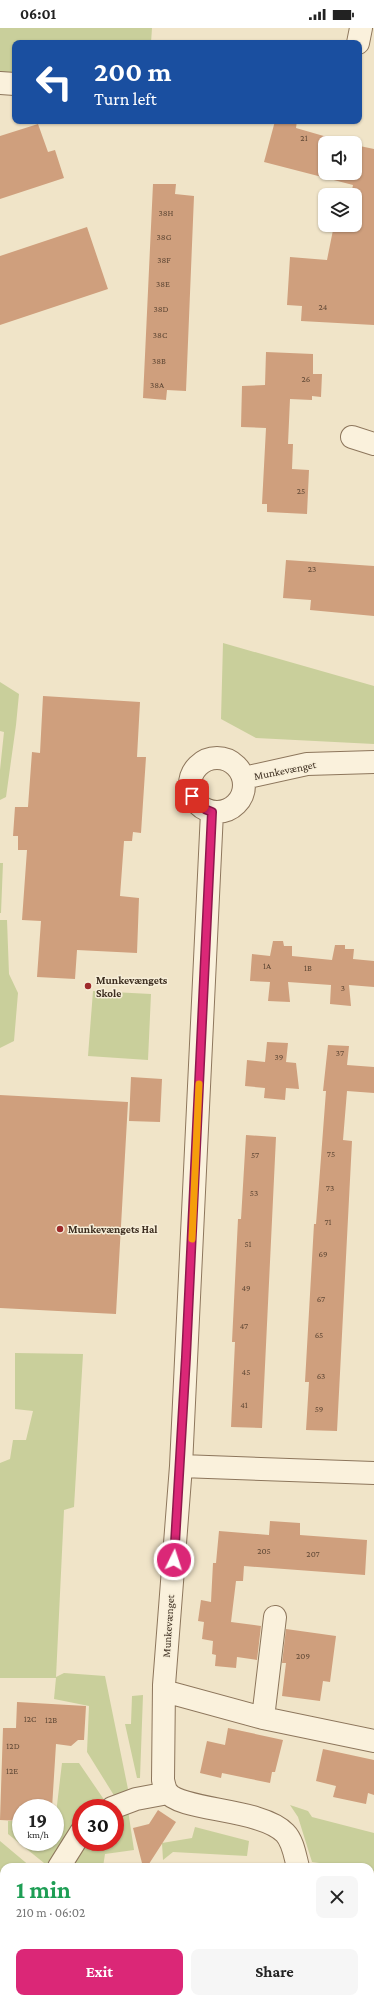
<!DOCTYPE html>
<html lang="en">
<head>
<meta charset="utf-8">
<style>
  body { margin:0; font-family:"Crimson Pro",serif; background:#f6f6f6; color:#222; height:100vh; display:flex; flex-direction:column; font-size:15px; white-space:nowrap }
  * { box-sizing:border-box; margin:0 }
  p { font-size:13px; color:#767676 }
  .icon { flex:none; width:22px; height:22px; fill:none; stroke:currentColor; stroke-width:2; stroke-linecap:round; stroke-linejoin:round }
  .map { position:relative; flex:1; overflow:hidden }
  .details { position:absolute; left:0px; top:1835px; width:374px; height:140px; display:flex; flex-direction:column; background:#fff; border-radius:12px 12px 0 0; box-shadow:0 1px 3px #0004 }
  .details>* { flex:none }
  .top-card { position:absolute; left:12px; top:12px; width:350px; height:84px; border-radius:8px; box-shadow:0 1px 3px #0004; background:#1a4fa0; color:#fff; overflow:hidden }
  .buttons { position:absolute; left:318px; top:108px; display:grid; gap:8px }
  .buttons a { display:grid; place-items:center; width:44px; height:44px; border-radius:8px; background:#fff; box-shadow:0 1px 3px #0004; font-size:20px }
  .speed { position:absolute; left:12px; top:1771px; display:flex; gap:8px; font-size:20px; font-weight:700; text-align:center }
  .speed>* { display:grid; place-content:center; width:52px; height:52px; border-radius:50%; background:#fff; box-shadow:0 1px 3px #0004; line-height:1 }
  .speed small { font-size:10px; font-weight:400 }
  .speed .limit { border:6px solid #d22; background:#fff; color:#111 }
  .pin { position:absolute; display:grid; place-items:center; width:34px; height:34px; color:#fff; margin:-17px; border-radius:8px; box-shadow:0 2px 6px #0006 }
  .me { position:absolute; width:44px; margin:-22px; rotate:4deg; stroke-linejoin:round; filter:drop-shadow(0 0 3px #0008) }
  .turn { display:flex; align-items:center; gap:14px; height:84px; padding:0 16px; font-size:18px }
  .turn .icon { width:52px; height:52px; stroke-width:2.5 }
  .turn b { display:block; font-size:28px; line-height:34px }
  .round { display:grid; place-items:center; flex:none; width:42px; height:42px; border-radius:8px; background:#f6f6f6 }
  .head { display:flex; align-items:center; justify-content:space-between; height:68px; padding:0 16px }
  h1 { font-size:24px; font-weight:700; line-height:30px; color:#1e9e55 }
  .cta { display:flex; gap:8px; margin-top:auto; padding:8px 16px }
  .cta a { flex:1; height:46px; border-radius:8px; background:#db2777; color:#fff; font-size:16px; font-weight:700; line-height:46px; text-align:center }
  .cta a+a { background:#f6f6f6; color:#222 }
  .status { display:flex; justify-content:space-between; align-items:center; height:28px; padding:0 20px; background:#fff; direction:ltr }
  .status svg { height:11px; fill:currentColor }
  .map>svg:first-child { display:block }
  .green { fill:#c9cf9b }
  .building { fill:#cf9f7d }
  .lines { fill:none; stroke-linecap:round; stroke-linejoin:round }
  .minor-casing { stroke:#8d765c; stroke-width:24 }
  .minor { stroke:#faf1dc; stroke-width:22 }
  .route-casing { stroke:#8e194d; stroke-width:10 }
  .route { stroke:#db2777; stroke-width:7 }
  .slow { stroke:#f59e0b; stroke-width:7 }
  .poi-dot { fill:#9e2a2b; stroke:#f7eed8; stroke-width:1.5 }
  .labels { text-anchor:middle; stroke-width:3; stroke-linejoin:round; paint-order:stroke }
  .number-label { font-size:9px; fill:#624a37 }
  .street-label { font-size:11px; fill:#3d2e20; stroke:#f7eed8 }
  .poi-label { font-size:11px; font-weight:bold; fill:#3d2e20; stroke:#f7eed8; text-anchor:start }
</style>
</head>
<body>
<div class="status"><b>06:01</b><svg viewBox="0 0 49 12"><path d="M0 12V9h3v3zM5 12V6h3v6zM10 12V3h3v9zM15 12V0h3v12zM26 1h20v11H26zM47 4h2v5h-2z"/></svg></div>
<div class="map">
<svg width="374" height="1975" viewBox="0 0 374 1975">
  <rect width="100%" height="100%" fill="#f0e4c8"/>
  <!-- green -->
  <path class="green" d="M0 0H152L151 15H15V50H0Z
    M223 615 374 658V716L256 710 221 691Z
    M0 654 19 666 16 697 6 769 0 772V742L4 704 0 703Z
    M0 835H3L1 885H0Z
    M0 892H7L9 946 18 965 14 1013 0 1020Z
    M93 963 151 966 148 1032 88 1028Z
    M15 1325 83 1326 74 1479 64 1482 56 1649 64 1645 105 1648 128 1761 124 1768 115 1769 87 1724 89 1678 54 1671 56 1650H0V1435L10 1431 13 1412H26L33 1383 15 1381Z
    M143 1667 140 1750H137L125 1696H131L132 1668Z
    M62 1735H79L107 1776 96 1780H81V1788L49 1839 8 1806V1793H21V1814H55V1794Z
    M290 1777 308 1783 312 1789 374 1805V1843L370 1842V1839H348L312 1834 298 1789Z
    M128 1782 134 1822 105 1826 103 1839H77L70 1830 82 1814H115V1788Z
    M195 1799 249 1813 247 1828 173 1824 163 1832 162 1815 192 1810Z
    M0 1813 31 1839H4V1868H0Z
    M0 1949 4 1950V1971H65V1975H0Z
    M208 1971H258L238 1973 235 1975H208Z"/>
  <!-- building -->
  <path class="building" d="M275 93H297L296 100 348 115H325V145H355V117L374 121V297L301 293 302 278 287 277 290 229 327 232 334 197H355V167H351L353 157 264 134Z
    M38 96 48 124 55 122 64 150 0 171V108Z
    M153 156H176L175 166 194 168 186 363 167 362 166 372 143 370Z
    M87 199 108 261 0 297V228Z
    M266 324 313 326V346H322L321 369 312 368V372L290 371 288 416H293L292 441 309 442 307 486 267 484V476H262L266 400 241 399 242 358 265 357Z
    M286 532 374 538V588L310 582 311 572 283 570Z
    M43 668 140 674 137 729H146L141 805 133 804 132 813H124L120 868 139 870 137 925 77 922 75 951 37 949 41 893 22 892 27 822H18V808H13L15 779H28L32 724 40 725Z
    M273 913H283L284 918H292V928L332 932 335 917H345V921H354L353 931 374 933V959L349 957 351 978 330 976 331 957 288 954 290 974 268 973 270 954 250 953 252 926 270 928Z
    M267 1014 288 1015 286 1034 296 1035 299 1061 286 1060 285 1072 264 1070 265 1060 245 1058 247 1032 265 1034Z
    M328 1017 349 1018 347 1037 374 1039V1065L347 1063 343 1112 352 1113 337 1403 306 1402 309 1354H305L314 1196H316L326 1063H323Z
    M131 1049 162 1051 160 1094 129 1093Z
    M0 1067 128 1074 116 1286 0 1280Z
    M246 1107 276 1109 262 1400 231 1399 235 1314H232L238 1191H241Z
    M270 1493 300 1495V1507L367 1512 365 1547 244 1538 243 1553H236L231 1594 261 1598 257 1632 237 1629 236 1640 215 1638 216 1627 212 1626 213 1613 202 1611 204 1594 198 1593 201 1572 211 1574 213 1535H216L219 1503 269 1507Z
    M286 1601 336 1608 330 1654 323 1653 320 1673 282 1668 286 1635H282Z
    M17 1674 86 1678 84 1712H78L71 1718 56 1716 52 1780H21V1793L0 1792 3 1700H16Z
    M228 1700 283 1712 275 1744H272L270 1755 222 1745 221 1750 200 1745 207 1713 225 1717Z
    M323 1721 374 1732V1767L368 1765 366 1776 333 1769 336 1758 316 1753Z
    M158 1782 176 1794 147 1839H143L133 1800 149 1796Z"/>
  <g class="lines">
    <!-- minor casing -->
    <g class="minor-casing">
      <path id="minor" d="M358 15 361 0
        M0 55 15 56
        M352 409 374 416
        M190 757a27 27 0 1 1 54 0a27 27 0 1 1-54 0Z
        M244 750 307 736 374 734
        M212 784 181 1438 164 1657 163 1752C164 1756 165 1761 167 1764 180 1783 261 1780 285 1805 293 1813 295 1828 298 1839
        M181 1438 374 1445
        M164 1663 263 1690 374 1713
        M263 1690 275 1589
        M112 1780 136 1771 168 1765
        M59 1839 81 1804
        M0 1875H4
        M370 1942H374
        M330 1971 331 1975"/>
    </g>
    <!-- minor -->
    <use href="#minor" class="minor"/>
  </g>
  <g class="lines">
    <!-- route casing -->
    <g class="route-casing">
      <path id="route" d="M174 1532 186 1329 212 784C202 781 197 776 192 768"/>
    </g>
    <!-- route -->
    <use href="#route" class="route"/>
    <!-- slow -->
    <path class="slow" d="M192 1211 199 1056"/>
  </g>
  <!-- markers -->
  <g class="poi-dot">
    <circle cx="88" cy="958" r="4"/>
    <circle cx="60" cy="1201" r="4"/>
  </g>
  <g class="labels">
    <!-- number labels -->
    <g class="number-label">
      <text x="304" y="113">21</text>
      <text x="166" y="188">38H</text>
      <text x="164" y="212">38G</text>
      <text x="164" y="235">38F</text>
      <text x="163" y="259">38E</text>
      <text x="323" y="282">24</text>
      <text x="161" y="284">38D</text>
      <text x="160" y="310">38C</text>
      <text x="159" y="336">38B</text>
      <text x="306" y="354">26</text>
      <text x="157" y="360">38A</text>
      <text x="301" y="466">25</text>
      <text x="312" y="544">23</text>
      <text x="267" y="941">1A</text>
      <text x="308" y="943">1B</text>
      <text x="343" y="963">3</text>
      <text x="340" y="1028">37</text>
      <text x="279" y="1032">39</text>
      <text x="331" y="1129">75</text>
      <text x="255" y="1130">57</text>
      <text x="330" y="1163">73</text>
      <text x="254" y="1168">53</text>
      <text x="328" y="1197">71</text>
      <text x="248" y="1219">51</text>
      <text x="323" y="1229">69</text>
      <text x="246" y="1263">49</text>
      <text x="321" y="1274">67</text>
      <text x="244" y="1301">47</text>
      <text x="319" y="1310">65</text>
      <text x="246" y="1347">45</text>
      <text x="321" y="1351">63</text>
      <text x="244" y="1380">41</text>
      <text x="319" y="1384">59</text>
      <text x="264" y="1526">205</text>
      <text x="313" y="1529">207</text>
      <text x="303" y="1631">209</text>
      <text x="30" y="1694">12C</text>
      <text x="51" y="1695">12B</text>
      <text x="13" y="1721">12D</text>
      <text x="12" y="1746">12E</text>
    </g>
    <!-- street labels -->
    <g class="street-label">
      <text transform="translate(285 742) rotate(-11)" y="4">Munkevænget</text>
      <text transform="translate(168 1598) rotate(-86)" y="4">Munkevænget</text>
    </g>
    <!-- poi labels -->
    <g class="poi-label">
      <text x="96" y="956">Munkevængets<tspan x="96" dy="13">Skole</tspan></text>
      <text x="68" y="1205">Munkevængets Hal</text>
    </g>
  </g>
</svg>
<div class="buttons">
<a><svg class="icon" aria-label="sound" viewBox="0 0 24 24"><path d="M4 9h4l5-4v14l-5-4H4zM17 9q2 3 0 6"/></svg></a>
<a><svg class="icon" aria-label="layers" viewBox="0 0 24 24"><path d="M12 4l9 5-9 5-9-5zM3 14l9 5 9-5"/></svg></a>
</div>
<div class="speed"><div>19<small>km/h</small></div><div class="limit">30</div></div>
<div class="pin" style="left:192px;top:768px;background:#d93025"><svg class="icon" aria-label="arrive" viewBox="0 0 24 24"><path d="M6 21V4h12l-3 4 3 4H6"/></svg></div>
<svg class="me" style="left:174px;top:1532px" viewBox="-20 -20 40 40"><circle r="17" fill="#db2777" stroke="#fff" stroke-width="3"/><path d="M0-11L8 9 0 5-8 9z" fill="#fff"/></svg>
<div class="top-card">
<div class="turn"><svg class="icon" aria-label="left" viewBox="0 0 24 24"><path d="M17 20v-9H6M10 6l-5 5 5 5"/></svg><div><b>200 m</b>Turn left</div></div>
</div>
<section class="details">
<div class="head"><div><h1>1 min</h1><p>210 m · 06:02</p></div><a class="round"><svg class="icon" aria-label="close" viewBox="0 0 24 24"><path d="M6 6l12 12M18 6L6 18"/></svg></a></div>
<div class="cta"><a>Exit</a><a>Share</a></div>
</section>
</div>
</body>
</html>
